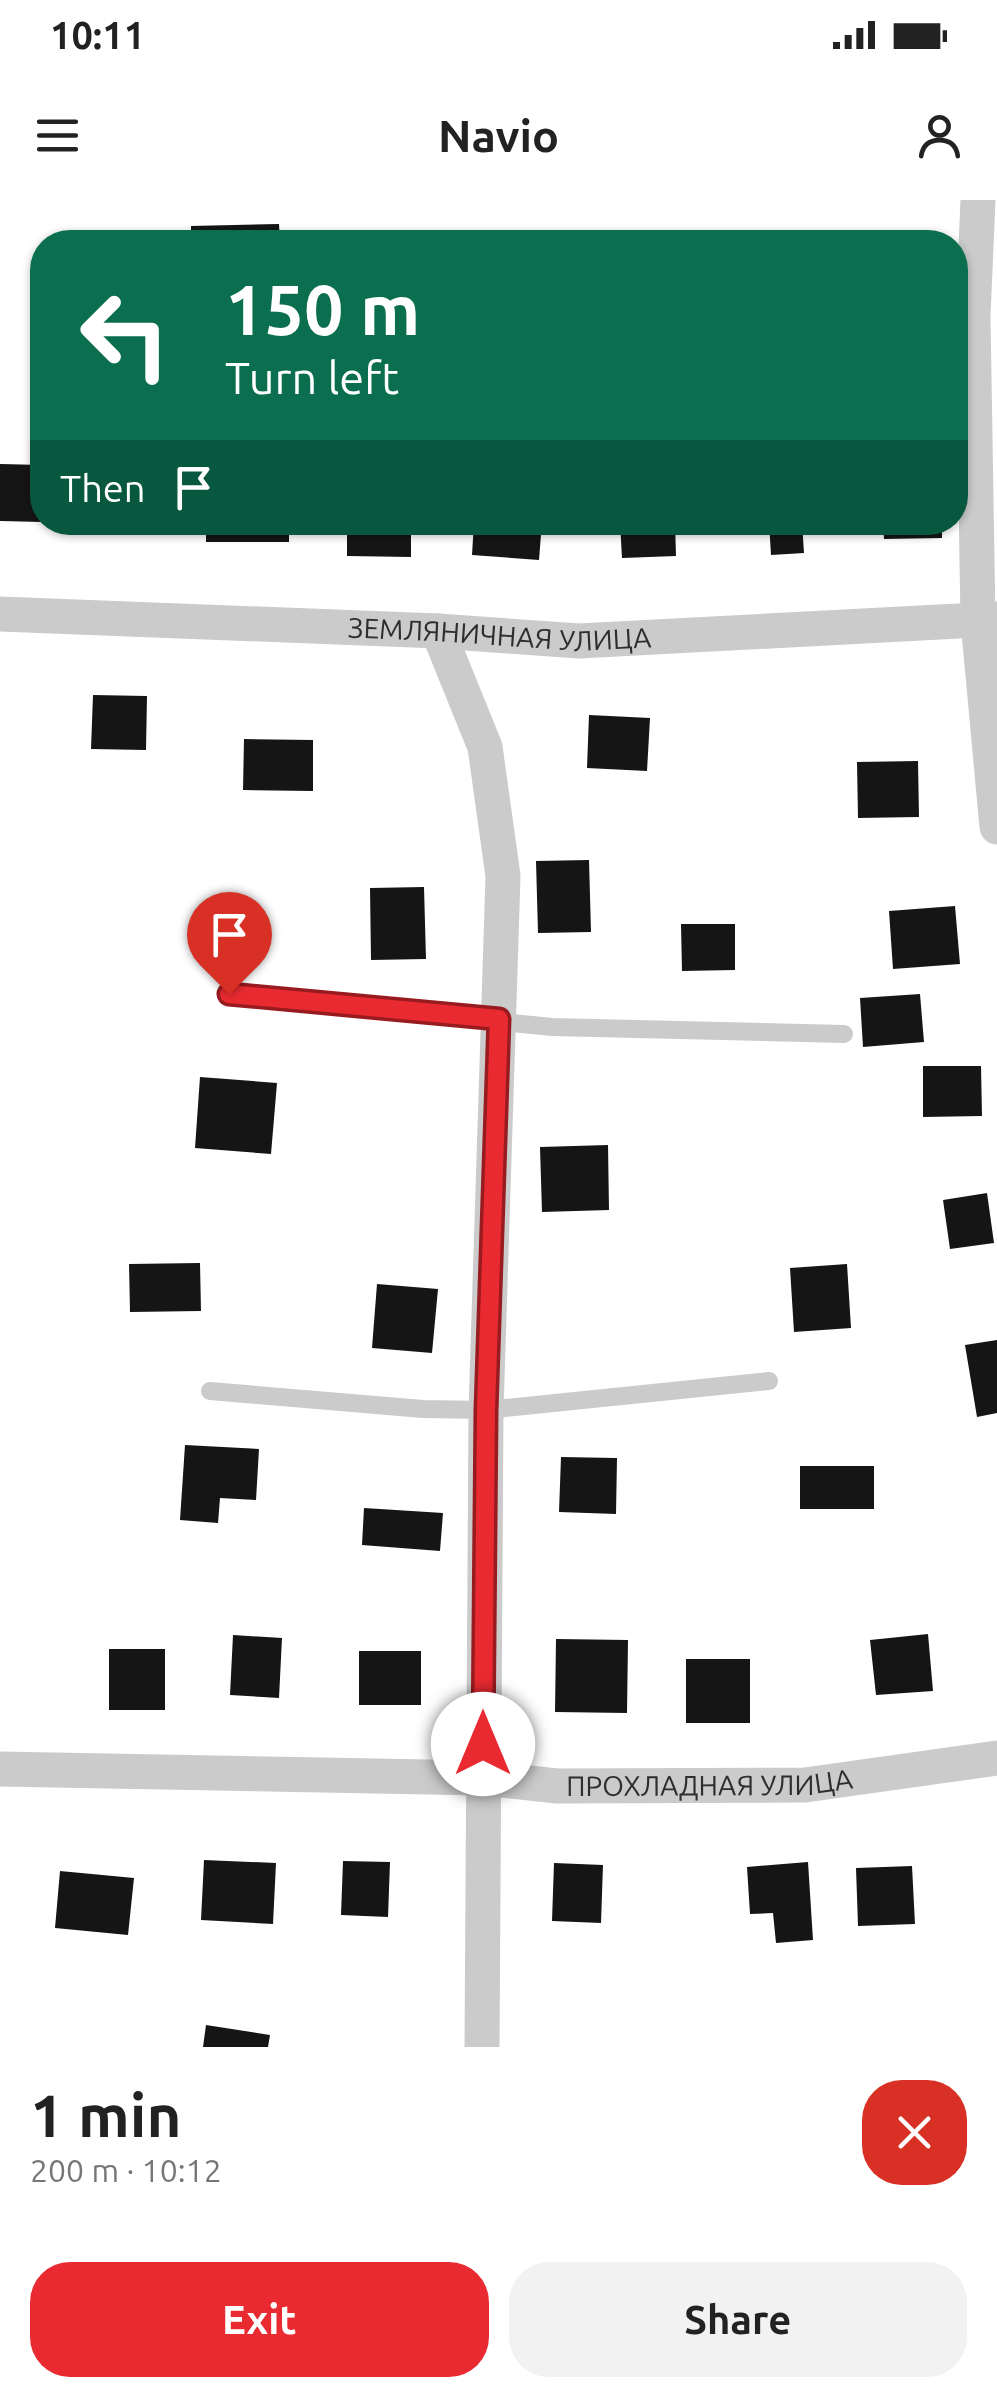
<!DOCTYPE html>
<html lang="en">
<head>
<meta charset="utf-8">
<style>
  body { margin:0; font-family:Ubuntu,sans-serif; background:#f2f2f2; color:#222; height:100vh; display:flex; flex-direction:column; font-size:38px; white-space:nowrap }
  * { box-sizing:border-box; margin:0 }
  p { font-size:32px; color:#767676 }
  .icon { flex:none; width:55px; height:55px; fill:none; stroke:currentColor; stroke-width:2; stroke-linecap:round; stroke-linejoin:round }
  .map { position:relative; height:1847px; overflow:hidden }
  .details { display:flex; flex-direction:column; background:#fff; flex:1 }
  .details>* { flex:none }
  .banner { position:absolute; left:30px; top:30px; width:938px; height:305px; border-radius:40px; box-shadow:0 2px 8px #0004; background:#0b6e4f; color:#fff; overflow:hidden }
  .pin { position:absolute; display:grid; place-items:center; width:85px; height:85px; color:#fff; margin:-102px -42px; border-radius:50% 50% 50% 0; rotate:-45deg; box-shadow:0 0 10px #0007 }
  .pin .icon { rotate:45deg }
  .me { position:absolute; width:110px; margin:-55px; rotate:0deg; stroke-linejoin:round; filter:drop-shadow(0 0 8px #0008) }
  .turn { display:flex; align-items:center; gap:35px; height:210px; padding:0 30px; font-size:45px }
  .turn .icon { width:130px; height:130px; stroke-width:2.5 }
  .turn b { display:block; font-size:70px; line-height:85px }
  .then { display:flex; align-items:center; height:95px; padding:0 30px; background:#0003; gap:20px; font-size:38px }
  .round { display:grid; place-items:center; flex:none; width:105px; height:105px; border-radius:40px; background:#f2f2f2 }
  .head { display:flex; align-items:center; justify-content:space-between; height:170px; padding:0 30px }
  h1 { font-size:60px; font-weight:600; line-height:75px }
  .action { display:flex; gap:20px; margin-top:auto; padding:20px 30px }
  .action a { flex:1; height:115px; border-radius:40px; background:#ea2a31; color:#fff; font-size:40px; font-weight:600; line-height:115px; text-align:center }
  .action a+a { background:#f2f2f2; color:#222 }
  .status { display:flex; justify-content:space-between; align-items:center; height:70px; padding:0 50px; background:#fff; direction:ltr }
  .status svg { height:28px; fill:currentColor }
  header { display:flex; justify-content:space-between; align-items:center; height:130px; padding:0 30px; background:#fff; font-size:45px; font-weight:600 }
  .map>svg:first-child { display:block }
  .building { fill:#151515 }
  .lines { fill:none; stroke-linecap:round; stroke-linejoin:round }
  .lane { stroke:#cbcbcb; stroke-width:18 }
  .street { stroke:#cbcbcb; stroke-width:35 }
  .route-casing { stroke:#981b20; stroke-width:25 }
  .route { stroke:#ea2a31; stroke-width:18 }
  .labels { text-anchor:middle; stroke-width:10; stroke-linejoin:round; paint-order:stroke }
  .street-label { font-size:28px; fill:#2e2e2e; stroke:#fff }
</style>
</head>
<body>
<div class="status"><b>10:11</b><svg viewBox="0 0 49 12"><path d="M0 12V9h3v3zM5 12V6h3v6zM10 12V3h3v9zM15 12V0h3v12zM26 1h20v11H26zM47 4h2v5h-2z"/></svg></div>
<header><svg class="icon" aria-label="menu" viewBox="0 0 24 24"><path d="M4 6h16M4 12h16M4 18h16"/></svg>Navio<svg class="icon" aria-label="person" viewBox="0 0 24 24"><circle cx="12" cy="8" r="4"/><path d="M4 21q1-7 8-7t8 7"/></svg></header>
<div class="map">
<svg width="997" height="1847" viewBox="0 0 997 1847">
  <rect width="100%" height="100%" fill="#fff"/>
  <!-- building -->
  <path class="building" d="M279 24 280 42H191V26Z
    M0 264 42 265V322L0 321Z
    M206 322H289V342H206Z
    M347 322H411V357L347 356Z
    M474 322H542L539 360 472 355Z
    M620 322H675L676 356 622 358Z
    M769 322H802L804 353 771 355Z
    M883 322H942V338L884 339Z
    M93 495 147 496 146 550 91 549Z
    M589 515 650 518 647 571 587 568Z
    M244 539 313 540V591L243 590Z
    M918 561 919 617 858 618 857 562Z
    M589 660 591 732 538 733 536 661Z
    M424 687 426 759 371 760 370 688Z
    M955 706 960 764 893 769 889 711Z
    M681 724H735V770L682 771Z
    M920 794 924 842 863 847 860 798Z
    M923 866H981L982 916 923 917Z
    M200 877 277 883 271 954 195 948Z
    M608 945 609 1010 542 1012 540 947Z
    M987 993 994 1043 950 1049 943 1000Z
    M200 1063 201 1111 130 1112 129 1064Z
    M847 1064 851 1128 794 1132 790 1068Z
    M377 1084 438 1089 432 1153 372 1148Z
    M997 1140V1213L977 1217 965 1145Z
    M185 1245 259 1249 256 1300 220 1298 218 1323 180 1320Z
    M561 1257 617 1258 616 1314 559 1312Z
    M800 1266H874V1309H800Z
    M364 1308 443 1313 440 1351 362 1345Z
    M928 1434 933 1491 876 1495 870 1440Z
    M233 1435 282 1438 279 1498 230 1495Z
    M556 1439 628 1440 627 1513 555 1512Z
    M109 1449H165V1510H109Z
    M359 1451H421V1505H359Z
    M686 1459H750V1523H686Z
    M204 1660 276 1663 273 1724 201 1720Z
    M343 1661 390 1662 388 1717 341 1715Z
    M808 1662 813 1740 776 1743 773 1713 750 1714 747 1667Z
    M554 1663 603 1665 601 1723 552 1721Z
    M912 1666 915 1724 858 1726 856 1668Z
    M60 1671 134 1678 128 1735 55 1728Z
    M206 1825 270 1835 268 1847H203Z"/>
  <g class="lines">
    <!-- lane -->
    <path class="lane" d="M229 795 552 827 844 834
      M210 1191 423 1209 486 1210 769 1181"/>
    <!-- street -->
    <g class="street">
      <path d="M978 0 973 116 978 421 997 627"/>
      <path id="s1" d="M0 414 438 431 579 441 997 419"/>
      <path d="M438 431 485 547 503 676 486 1210 482 1847"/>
      <path id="s2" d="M0 1569 483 1578 557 1586 805 1585 997 1558"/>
    </g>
  </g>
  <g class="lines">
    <!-- route casing -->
    <g class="route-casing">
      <path id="route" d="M229 794 499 819 486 1210 483 1544"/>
    </g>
    <!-- route -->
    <use href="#route" class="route"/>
  </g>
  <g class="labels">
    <!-- street labels -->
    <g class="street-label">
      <text dy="10" stroke="none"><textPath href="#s1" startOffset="500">ЗЕМЛЯНИЧНАЯ УЛИЦА</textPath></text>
      <text dy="10" stroke="none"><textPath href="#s2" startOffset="710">ПРОХЛАДНАЯ УЛИЦА</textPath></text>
    </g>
  </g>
</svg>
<div class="pin" style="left:229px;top:794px;background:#d93025"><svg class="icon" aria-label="arrive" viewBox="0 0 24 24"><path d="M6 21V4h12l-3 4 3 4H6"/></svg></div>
<svg class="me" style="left:483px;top:1544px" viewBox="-20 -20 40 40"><circle r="19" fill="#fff"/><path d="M0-13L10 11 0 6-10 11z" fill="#ea2a31"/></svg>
<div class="banner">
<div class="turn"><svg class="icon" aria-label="left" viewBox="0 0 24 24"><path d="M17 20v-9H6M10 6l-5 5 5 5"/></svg><div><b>150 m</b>Turn left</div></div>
<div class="then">Then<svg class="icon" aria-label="arrive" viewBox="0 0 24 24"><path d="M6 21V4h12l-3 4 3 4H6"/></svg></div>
</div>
</div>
<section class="details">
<div class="head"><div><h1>1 min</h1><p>200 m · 10:12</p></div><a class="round" style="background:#d93025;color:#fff"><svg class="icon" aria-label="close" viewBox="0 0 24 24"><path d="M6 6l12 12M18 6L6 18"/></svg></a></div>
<div class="action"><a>Exit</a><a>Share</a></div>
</section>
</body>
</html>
